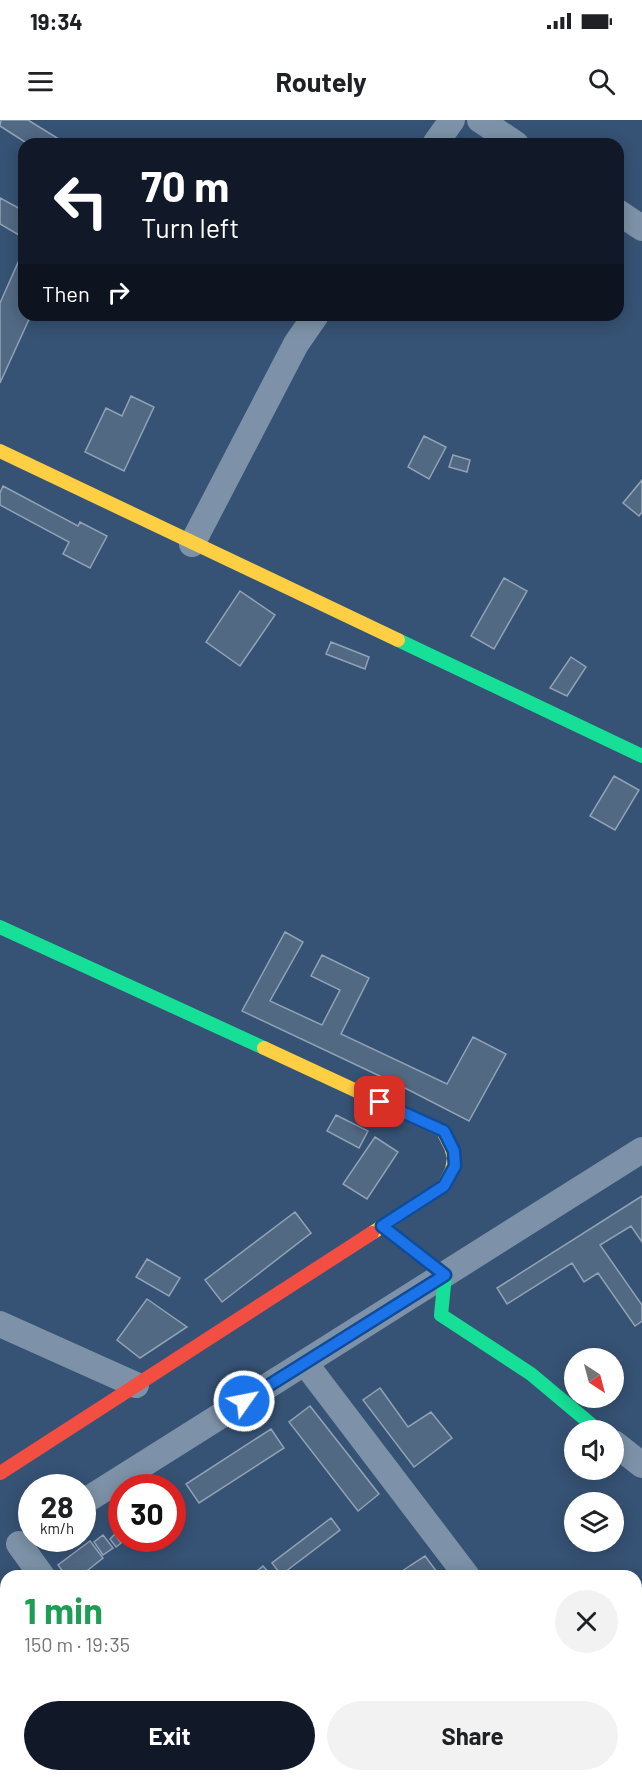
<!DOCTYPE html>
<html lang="en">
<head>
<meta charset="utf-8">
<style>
  body { margin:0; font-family:Barlow,sans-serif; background:#f2f2f2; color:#202124; height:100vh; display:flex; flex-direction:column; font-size:22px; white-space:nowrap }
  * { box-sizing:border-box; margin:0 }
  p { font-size:20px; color:#757577 }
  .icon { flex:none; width:33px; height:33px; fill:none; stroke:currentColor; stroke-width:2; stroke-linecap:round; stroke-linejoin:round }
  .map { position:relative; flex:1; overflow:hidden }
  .details { position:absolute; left:0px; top:1450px; width:642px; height:212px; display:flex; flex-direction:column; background:#fff; border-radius:18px 18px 0 0; box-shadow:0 3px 15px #0003 }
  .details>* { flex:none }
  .top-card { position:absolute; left:18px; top:18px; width:606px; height:183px; border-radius:18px; box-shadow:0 3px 15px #0003; background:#111827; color:#fff; overflow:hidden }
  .needle { width:39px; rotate:144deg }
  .controls { position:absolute; left:564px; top:1228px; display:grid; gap:12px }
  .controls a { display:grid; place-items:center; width:60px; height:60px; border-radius:50%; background:#fff; box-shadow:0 3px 15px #0003; font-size:30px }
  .speed { position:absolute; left:18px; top:1354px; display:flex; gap:12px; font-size:30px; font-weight:700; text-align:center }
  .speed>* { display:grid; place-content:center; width:78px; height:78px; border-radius:50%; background:#fff; box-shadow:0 3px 15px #0003; line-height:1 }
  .speed small { font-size:15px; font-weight:400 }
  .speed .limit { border:9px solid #d22; background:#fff; color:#111 }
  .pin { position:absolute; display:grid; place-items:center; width:51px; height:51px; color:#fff; margin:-26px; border-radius:12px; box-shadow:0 3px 9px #0006 }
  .me { position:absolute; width:66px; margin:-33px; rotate:57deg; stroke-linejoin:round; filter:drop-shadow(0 0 4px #0008) }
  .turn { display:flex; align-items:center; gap:21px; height:126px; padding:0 24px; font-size:27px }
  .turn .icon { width:78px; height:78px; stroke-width:2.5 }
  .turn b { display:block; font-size:42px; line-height:51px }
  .then { display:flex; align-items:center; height:57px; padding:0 24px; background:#0003; gap:12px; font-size:22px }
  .round { display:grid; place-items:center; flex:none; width:63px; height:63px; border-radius:32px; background:#f2f2f2 }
  .head { display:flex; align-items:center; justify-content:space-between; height:102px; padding:0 24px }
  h1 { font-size:36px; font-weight:700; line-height:45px; color:#1e9e55 }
  .button { display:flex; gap:12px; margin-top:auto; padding:12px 24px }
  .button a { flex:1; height:69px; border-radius:36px; background:#111827; color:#fff; font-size:24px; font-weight:700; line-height:69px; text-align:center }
  .button a+a { background:#f2f2f2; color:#202124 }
  .status { display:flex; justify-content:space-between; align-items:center; height:42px; padding:0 30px; background:#fff; direction:ltr }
  .status svg { height:16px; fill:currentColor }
  header { display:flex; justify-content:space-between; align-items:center; height:78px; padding:0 24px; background:#fff; font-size:27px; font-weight:700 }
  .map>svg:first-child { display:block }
  .building { fill:#526984; stroke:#92a2b6; stroke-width:1.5 }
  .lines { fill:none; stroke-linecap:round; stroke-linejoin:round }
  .street { stroke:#7d92a8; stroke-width:26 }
  .fast { stroke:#16e098; stroke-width:14 }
  .slow { stroke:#ffcf43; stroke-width:14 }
  .jam { stroke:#f24e42; stroke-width:14 }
  .route-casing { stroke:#114b97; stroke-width:15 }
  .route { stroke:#1a73e8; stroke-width:10 }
</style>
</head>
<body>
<div class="status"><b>19:34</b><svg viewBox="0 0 49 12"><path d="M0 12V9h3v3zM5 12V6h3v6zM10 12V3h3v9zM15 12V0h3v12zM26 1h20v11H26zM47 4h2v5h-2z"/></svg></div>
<header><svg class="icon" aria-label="menu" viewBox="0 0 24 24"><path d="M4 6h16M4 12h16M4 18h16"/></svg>Routely<svg class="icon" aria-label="search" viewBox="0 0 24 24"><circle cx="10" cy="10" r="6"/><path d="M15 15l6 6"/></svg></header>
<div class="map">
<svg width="642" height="1661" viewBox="0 0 642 1661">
  <rect width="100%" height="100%" fill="#365274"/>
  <!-- building -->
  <path class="building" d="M1 0H28L67 24H28L0 6Z
    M0 78 24 91V118L0 104Z
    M24 129V195H31L0 263V183Z
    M131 276 154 287 124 351 85 332 106 288 122 296Z
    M424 316 446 327 429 359 408 347Z
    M453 335 470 340 467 352 449 347Z
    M642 360V392L639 396 623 383Z
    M3 366 78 406 80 402 107 416 90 448 63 434 69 422 0 385V373Z
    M504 458 527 471 494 529 471 516Z
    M240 471 275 495 240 546 206 522Z
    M331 522 369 537 365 549 326 534Z
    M571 537 586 547 567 576 550 568Z
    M614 656 639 670 615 710 590 696Z
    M285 812 303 822 270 881 322 905 340 870 311 856 322 835 369 858 341 914 447 964 473 917 506 934 469 1001 401 966 242 891Z
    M336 995 368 1011 359 1028 327 1011Z
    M375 1017 398 1032 367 1079 343 1064Z
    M642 1076V1122L631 1106 600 1125 642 1185V1201L635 1206 598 1153 584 1162 572 1143 507 1184 497 1168Z
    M295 1092 311 1113 222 1182 205 1160Z
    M147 1139 180 1158 169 1176 136 1157Z
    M147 1179 187 1207 140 1238 117 1220Z
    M380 1268 408 1307 431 1292 452 1318 414 1347 363 1280Z
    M310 1286 379 1374 358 1391 289 1302Z
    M271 1309 284 1328 199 1383 186 1364Z
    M331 1398 340 1410 281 1455 272 1443Z
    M115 1414 121 1423 116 1427 110 1419Z
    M103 1415 113 1428 103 1435 94 1422Z
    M90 1421 103 1438 88 1450 94 1456H66L58 1445Z
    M425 1436 440 1456H395L411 1445Z
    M263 1446 272 1456H251Z"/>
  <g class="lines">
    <!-- street -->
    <path class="street" d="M480 0 516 24
      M435 24 452 0
      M618 92 642 108
      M192 424 296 224 316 195
      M0 1204 136 1265
      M305 1243 467 1456
      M614 1323 642 1345
      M82 1383 642 1030
      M19 1424 42 1456
      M186 1656 190 1661
      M615 1656 619 1661
      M529 1661 535 1656"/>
    <!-- fast -->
    <path class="fast" d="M398 520 642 636
      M0 807 264 928
      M382 1106 445 1155 441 1195 531 1254 599 1311"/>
    <!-- slow -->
    <path class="slow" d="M0 331 398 520
      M264 928 443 1011 451 1027 454 1038 452 1050 444 1066 372 1113"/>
    <!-- jam -->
    <path class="jam" d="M0 1353 372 1113"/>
  </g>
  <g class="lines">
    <!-- route casing -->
    <g class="route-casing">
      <path id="route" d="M244 1281 445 1155 382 1106 444 1066 455 1046 454 1031 444 1011 380 982"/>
    </g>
    <!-- route -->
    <use href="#route" class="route"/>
  </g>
</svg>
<div class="controls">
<a><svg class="needle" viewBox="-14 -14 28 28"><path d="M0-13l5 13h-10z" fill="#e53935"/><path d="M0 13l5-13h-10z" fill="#757577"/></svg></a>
<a><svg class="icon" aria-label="sound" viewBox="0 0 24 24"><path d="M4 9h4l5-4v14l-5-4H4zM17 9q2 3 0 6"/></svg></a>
<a><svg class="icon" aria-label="layers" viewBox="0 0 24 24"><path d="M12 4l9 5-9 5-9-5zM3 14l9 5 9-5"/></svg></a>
</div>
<div class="speed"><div>28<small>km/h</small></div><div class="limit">30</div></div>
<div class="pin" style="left:380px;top:982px;background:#d93025"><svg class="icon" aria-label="arrive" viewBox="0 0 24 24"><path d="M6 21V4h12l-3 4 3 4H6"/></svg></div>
<svg class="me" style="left:244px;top:1281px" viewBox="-20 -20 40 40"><circle r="17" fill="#1a73e8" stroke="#fff" stroke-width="3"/><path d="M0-11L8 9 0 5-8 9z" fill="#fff"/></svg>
<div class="top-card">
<div class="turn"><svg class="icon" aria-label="left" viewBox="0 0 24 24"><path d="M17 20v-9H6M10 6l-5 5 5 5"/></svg><div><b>70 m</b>Turn left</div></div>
<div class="then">Then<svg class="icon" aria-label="right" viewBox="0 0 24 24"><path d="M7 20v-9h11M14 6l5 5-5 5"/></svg></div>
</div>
<section class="details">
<div class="head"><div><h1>1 min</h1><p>150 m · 19:35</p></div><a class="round"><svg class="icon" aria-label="close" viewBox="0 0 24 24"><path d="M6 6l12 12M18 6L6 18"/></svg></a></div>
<div class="button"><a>Exit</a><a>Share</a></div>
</section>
</div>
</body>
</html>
